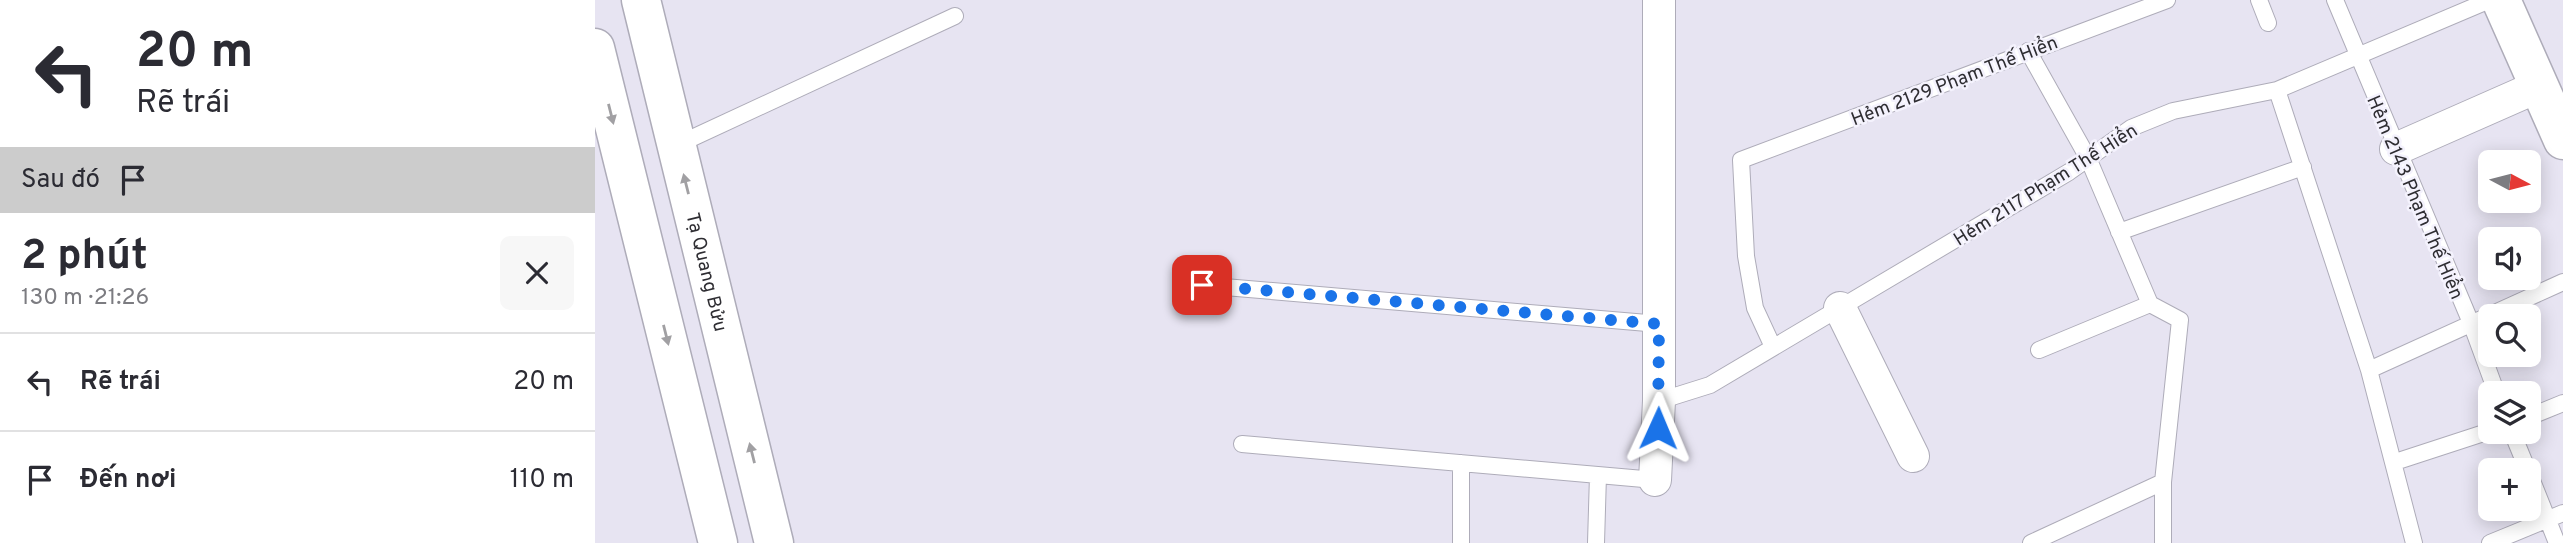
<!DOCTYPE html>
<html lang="vi">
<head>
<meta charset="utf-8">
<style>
  body { margin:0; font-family:Overpass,sans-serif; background:#f7f7f7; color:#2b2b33; height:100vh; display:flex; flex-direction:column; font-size:26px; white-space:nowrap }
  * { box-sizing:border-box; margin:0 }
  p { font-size:23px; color:#7c7c81 }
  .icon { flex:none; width:38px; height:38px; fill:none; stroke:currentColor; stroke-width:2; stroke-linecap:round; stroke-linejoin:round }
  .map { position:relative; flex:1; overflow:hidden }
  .panel { display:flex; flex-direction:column; background:#fff; width:595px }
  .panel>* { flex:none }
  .banner { background:#fff; color:#2b2b33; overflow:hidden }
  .needle { width:46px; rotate:97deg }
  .buttons { position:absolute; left:1883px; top:150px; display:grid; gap:14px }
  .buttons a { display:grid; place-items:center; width:63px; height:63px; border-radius:10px; background:#fff; box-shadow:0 4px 18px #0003; font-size:35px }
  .pin { position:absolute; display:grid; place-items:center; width:60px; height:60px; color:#fff; margin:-30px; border-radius:14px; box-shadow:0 4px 10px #0006 }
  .me { position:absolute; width:77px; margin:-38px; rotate:1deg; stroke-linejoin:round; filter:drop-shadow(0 0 5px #0008) }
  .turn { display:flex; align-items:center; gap:24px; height:147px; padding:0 21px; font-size:32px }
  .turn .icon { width:91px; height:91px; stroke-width:2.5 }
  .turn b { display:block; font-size:49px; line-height:60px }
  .then { display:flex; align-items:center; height:66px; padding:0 21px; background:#0003; gap:14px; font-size:26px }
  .round { display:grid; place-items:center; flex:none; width:74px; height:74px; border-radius:10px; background:#f7f7f7 }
  .overview { display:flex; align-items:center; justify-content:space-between; height:119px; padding:0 21px }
  h1 { font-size:42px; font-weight:700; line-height:52px }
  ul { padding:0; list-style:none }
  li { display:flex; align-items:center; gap:21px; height:98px; padding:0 21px; border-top:2px solid #e1e1e2 }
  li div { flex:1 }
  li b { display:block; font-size:26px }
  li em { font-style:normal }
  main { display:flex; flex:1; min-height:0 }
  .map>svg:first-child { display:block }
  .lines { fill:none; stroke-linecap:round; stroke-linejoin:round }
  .service-casing { stroke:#aeacb9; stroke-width:18 }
  .minor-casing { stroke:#aeacb9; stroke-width:34 }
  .tertiary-casing { stroke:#aeacb9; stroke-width:41 }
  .secondary-casing { stroke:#aeacb9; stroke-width:41 }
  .service { stroke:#fff; stroke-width:16 }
  .minor { stroke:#fff; stroke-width:32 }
  .tertiary { stroke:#fff; stroke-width:38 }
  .secondary { stroke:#fff; stroke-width:38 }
  .oneway { fill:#a1a0a3 }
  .route { stroke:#1a73e8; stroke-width:12; stroke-dasharray:0 21.6 }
  .labels { text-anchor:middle; stroke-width:5; stroke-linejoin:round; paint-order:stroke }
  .street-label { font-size:19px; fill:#2e2d32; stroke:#f4f2fd }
</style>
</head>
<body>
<main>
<section class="panel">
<div class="banner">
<div class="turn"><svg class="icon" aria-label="left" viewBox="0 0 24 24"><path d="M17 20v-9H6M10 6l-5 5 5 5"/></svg><div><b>20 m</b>Rẽ trái</div></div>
<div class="then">Sau đó<svg class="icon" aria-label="arrive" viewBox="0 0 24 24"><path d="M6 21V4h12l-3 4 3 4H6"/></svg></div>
</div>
<div class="overview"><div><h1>2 phút</h1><p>130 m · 21:26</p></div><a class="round"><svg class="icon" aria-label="close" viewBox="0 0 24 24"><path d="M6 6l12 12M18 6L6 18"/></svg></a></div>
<ul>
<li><svg class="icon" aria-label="left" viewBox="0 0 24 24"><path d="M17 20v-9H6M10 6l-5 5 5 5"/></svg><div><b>Rẽ trái</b></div><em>20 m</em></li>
<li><svg class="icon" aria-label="arrive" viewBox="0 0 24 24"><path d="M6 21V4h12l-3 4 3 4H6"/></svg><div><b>Đến nơi</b></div><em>110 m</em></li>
</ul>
</section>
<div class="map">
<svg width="1968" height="543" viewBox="0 0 1968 543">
  <rect width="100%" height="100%" fill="#e7e4f2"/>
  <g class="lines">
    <!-- service casing -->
    <g class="service-casing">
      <path id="service" d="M1664 0 1673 23
        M1740 0 1876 323 1902 394
        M1433 51 1493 158 1555 304 1585 320 1568 482V543
        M1682 90 1774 370 1819 543
        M82 145 360 16
        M1524 232 1708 167
        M606 285 1064 324
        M1178 347 1160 308 1151 256 1146 160 1572 0
        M1444 350 1555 304
        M1774 370 1968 282
        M1064 401 1115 385 1474 172 1536 128 1578 111 1682 90 1895 0
        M1934 417 1968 403
        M1917 432 1933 471
        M647 444 1060 480
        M1800 462 1895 431
        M1934 473 1962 543
        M866 543V463
        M1001 543 1003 475
        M1436 543 1568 482
        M1895 543 1968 513"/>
    </g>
    <!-- minor casing -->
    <g class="minor-casing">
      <path id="minor" d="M1801 149 1944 86
        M1245 308 1318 456
        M1060 480 1064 401V0"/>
    </g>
    <!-- tertiary casing -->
    <g class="tertiary-casing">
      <g id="tertiary">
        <path id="s1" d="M46 0 179 543"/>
        <path d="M0 48 123 543"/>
      </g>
    </g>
    <!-- secondary casing -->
    <g class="secondary-casing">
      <path id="secondary" d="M1906 0 1968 140"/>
    </g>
    <!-- service -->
    <use href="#service" class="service"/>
    <!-- minor -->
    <use href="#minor" class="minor"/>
    <!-- tertiary -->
    <use href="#tertiary" class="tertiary"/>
    <!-- secondary -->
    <use href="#secondary" class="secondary"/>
  </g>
  <!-- one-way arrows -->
  <defs><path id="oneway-solid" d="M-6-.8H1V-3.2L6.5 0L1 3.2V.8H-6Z" transform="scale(1.75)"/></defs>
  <g class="oneway">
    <use href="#oneway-solid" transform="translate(16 114) rotate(76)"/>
    <use href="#oneway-solid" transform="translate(91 184) rotate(-104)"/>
    <use href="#oneway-solid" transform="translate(71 335) rotate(76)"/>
    <use href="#oneway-solid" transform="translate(157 453) rotate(-104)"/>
  </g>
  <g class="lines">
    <!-- route -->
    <path class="route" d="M607 285 1064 324 1063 428"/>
  </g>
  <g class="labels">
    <!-- street labels -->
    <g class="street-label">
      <text transform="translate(1359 80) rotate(-21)" y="7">Hẻm 2129 Phạm Thế Hiển</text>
      <text transform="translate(1450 184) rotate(-32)" y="7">Hẻm 2117 Phạm Thế Hiển</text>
      <text transform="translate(1821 197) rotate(67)" y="7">Hẻm 2143 Phạm Thế Hiển</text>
      <text dy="7" stroke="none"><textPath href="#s1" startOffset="280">Tạ Quang Bửu</textPath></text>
    </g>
  </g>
</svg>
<div class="buttons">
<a><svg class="needle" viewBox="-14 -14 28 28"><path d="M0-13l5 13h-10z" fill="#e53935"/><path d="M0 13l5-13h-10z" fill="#7c7c81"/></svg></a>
<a><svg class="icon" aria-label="sound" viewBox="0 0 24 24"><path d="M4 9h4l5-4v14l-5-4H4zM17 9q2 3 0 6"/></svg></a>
<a><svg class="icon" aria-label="search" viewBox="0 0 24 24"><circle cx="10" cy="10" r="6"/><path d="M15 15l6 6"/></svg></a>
<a><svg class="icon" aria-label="layers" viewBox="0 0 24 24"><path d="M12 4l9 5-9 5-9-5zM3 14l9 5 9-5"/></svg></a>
<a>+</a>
</div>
<div class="pin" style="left:607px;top:285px;background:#d93025"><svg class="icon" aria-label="arrive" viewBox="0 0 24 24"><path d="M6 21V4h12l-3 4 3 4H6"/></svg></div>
<svg class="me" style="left:1063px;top:428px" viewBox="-20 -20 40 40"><path d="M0-17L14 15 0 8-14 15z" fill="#1a73e8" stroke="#fff" stroke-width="4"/></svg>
</div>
</main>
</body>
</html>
